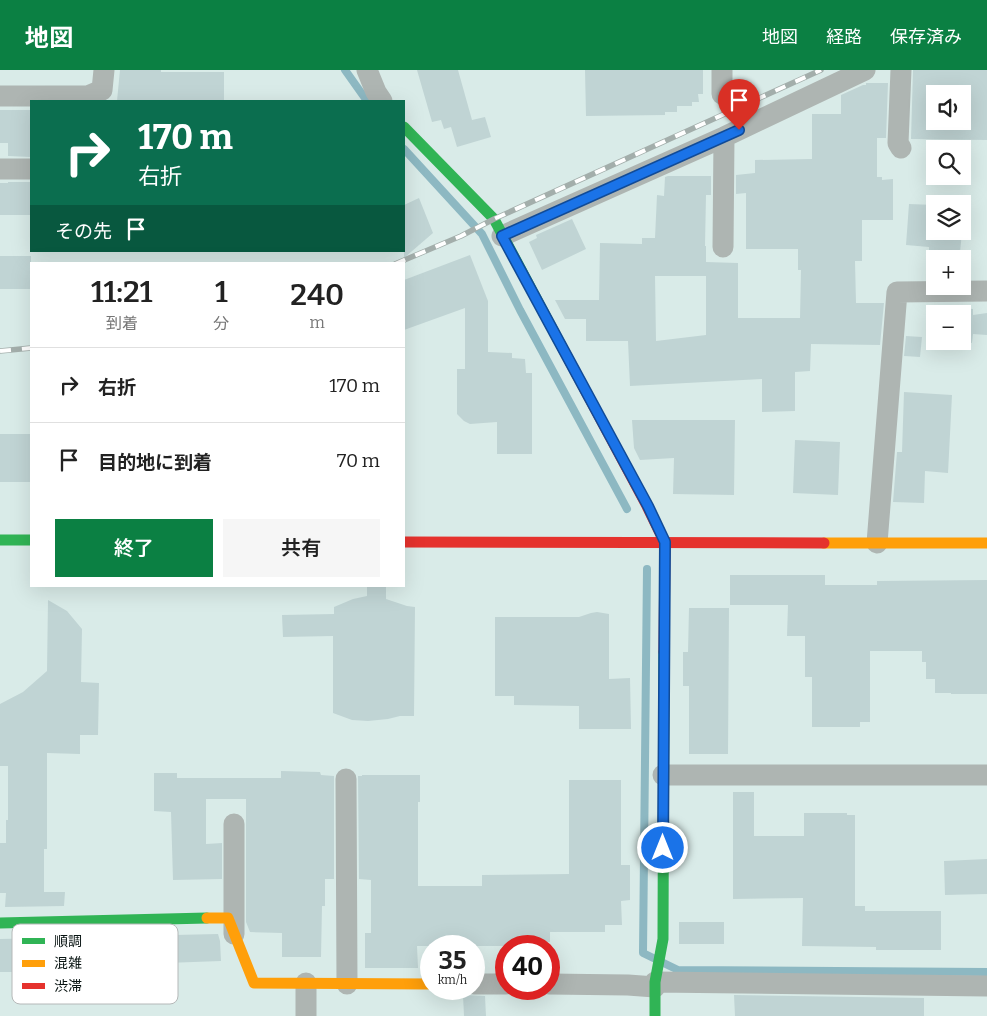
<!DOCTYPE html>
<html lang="ja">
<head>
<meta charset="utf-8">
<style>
  body { margin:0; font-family:Bitter,"Noto Sans JP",serif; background:#f6f6f6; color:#222; height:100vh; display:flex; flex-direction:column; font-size:19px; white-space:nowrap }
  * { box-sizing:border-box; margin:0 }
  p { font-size:16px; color:#767676 }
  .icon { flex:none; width:28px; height:28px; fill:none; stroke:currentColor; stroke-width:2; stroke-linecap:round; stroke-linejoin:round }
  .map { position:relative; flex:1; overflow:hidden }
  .details { position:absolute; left:30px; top:192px; width:375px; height:325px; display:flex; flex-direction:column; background:#fff; border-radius:0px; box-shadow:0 5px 20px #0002 }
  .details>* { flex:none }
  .banner { position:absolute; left:30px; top:30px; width:375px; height:152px; border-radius:0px; box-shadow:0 5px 20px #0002; background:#0b6e4f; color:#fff; overflow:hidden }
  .tools { position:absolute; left:926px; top:15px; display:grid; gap:10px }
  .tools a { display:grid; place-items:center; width:45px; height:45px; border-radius:0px; background:#fff; box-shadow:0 5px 20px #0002; font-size:25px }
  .speed { position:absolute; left:420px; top:865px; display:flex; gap:10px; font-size:25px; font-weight:700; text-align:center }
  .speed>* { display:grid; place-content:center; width:65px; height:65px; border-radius:50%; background:#fff; box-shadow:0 5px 20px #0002; line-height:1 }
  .speed small { font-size:12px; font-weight:400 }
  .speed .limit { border:8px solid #d22; background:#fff; color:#111 }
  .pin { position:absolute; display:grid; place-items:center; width:42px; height:42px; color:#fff; margin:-51px -21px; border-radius:50% 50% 50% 0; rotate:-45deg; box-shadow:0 0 5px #0007 }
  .pin .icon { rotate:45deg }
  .me { position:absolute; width:55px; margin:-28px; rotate:0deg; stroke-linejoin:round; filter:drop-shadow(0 0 4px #0008) }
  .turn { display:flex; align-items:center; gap:18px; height:105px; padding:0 25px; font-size:22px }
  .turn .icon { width:65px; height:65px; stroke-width:2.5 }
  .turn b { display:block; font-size:35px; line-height:42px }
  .then { display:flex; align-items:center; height:48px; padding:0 25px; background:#0003; gap:10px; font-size:19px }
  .eta { display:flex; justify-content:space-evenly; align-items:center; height:85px; text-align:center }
  .eta b { font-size:30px; font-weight:600; line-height:35px }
  .action { display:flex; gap:10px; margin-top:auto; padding:10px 25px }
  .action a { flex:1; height:58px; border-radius:0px; background:#0b8043; color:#fff; font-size:20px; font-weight:600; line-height:58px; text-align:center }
  .action a+a { background:#f6f6f6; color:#222 }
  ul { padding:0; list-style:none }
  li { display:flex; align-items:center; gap:15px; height:75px; padding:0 25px; border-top:1px solid #e0e0e0 }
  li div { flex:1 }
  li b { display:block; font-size:19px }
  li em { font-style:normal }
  header { display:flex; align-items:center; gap:30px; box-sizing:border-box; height:70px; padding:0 25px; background:#0b8043; color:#fff }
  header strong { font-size:24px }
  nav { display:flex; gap:28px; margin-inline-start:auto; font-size:18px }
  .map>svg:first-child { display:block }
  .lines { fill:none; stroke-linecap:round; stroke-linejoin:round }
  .stream { stroke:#8db8c2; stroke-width:8 }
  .building { fill:#c0d4d4; fill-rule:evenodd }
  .street { stroke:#aeb5b2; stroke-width:21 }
  .fast { stroke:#30b455; stroke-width:11 }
  .slow { stroke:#ff9f0a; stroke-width:11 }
  .jam { stroke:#e5322d; stroke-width:11 }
  .rail-casing { stroke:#a3aeab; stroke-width:5.5 }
  .rail { stroke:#fff; stroke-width:4; stroke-dasharray:11; stroke-linecap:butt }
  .route-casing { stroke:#114b97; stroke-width:12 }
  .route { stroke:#1a73e8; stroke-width:9 }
  .key { fill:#fff; stroke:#b5b8b8; stroke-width:1 }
  .key-label { font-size:14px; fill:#071311 }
</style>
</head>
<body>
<header>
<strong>地図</strong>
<nav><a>地図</a><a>経路</a><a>保存済み</a></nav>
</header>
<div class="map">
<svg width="987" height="946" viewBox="0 0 987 946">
  <rect width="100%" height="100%" fill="#d9ebe8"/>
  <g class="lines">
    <!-- stream -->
    <path class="stream" d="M345 0 367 31
      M404 79 482 164 520 240 627 439
      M647 499 643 883 678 900 987 902"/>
  </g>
  <!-- building -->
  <path class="building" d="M120 0H161V2H224V31H117Z
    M417 0H458L472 50 485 47 491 67 457 77 451 57 444 59 441 50 432 52Z
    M585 0H703V24H698L699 32H692V36H677V42H665V45L586 46Z
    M913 0H987V70L911 69ZM935 24H962V51H935Z
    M866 13H888L886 68H877V107H882V110L893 109V150H862V191H855L856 233H884L880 275 811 274 810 301 795 302V341L762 342V309L630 316 628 271H586V249H565L555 230H599L600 173 642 174V168H655L657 125 664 126 665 107 668 106H711V125H706L705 176H706V192L738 193V248H800L801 200H798V179H746V123L736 124V105L755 103V90L812 89V44H841V25L863 15H866ZM655 206H706V265L656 271Z
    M0 40H31V87L8 86V73H0Z
    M31 112V145H0V113H8V112Z
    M419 128 433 163 404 188V135Z
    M909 134 935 135V161H962L960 183 929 181V177L906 175Z
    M572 149 586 179 542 200 529 172 537 168 536 165Z
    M470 185 488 231V282L512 283V288L525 289 526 303H532V384H497V352L470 354 464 351 457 344V299H465V238L404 260V210Z
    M0 186H31V219H0Z
    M928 236 973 239V245L987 243V265L973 264 972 273 944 271H962V244H935V271L926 270Z
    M906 266 922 267 920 287 904 286Z
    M904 322 952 325 948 403 925 401 924 433 893 432 897 382H902Z
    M632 350H735L734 425 673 424 674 388 640 390 634 378Z
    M0 364H31V412H0Z
    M795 370 840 372 838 425 793 423Z
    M730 505H825V515H877V511L987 510V624H951V623H935V609H926V592H922V581H870V652H860V657H812V607H805V566H787L788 535H730Z
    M367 516H386V529L407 536 415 537 414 646H400L388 649 368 651 352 650 333 643V566L283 567 282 545 334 544V537L353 529 367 526Z
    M48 530 67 541 82 559 81 612 99 613 98 665H80V684L47 683V779H44V822H65L64 836 5 837 6 823H0V773H6V750H8V696H0V634L23 622 47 601Z
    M689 538H729L728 684H689V616H683V582H688Z
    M597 542 609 544V609L630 608 631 659H579V636L514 635V626H495V547H579L591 543Z
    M281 701 320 702 321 705 334 706V809H325V836H322L321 887H282V863L250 862 246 852V729H206V774L222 773V809L173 810 171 742 154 741V703H177V708H281Z
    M362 705H420V732H418V816H482V805L569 804V710H621V795H630V830L621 831 622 855H605V862H550V872H531L524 876H417L418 898H365V863H371V810L359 809 358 706H362Z
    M733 722H754V766H804V743H847V745H855V836H865V841H941V880H876V877L802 876 803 828 733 829Z
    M987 789V824L945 825 944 791Z
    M679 852H724V874H679Z
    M218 864 220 871 221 891 84 896V899H35V902H0V869Z
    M463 925 485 926 486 946H464Z
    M734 925 924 928V946H735Z"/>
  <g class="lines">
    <!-- street -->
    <path class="street" d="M367 0 376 22 382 31
      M722 0V24
      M901 0 898 73 901 78
      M0 26H88L102 20 104 0
      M0 99H31
      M502 166 724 67 865 0
      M723 177 724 67
      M877 473 897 222 987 221
      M663 705H987
      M346 709 347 914
      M234 864V754
      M655 912 987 916
      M474 914H506
      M549 914 628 915 655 917
      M306 946V913"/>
    <!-- fast -->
    <path class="fast" d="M404 57 494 149 562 277
      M0 470H31
      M0 853 207 848
      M655 946V912L663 869 664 582"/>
    <!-- slow -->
    <path class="slow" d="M824 473H987
      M207 848H228L254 913 431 914"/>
    <!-- jam -->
    <path class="jam" d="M562 277 647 436 665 473 664 582
      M404 472 824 473"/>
    <!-- rail casing -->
    <g class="rail-casing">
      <path id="rail" d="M395 194 461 166 494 149 821 0
        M0 281 31 278"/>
    </g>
    <!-- rail -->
    <use href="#rail" class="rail"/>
  </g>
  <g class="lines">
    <!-- route casing -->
    <g class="route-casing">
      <path id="route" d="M663 778 665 472 648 436 502 166 739 60"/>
    </g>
    <!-- route -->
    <use href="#route" class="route"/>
  </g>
  <!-- legend -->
  <rect x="12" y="854" width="166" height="80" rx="8" class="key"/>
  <rect x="22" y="868" width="23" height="6" fill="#30b455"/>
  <rect x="22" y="890" width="23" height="7" fill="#ff9f0a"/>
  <rect x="22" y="913" width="23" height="6" fill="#e5322d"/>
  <g class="key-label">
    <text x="54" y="876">順調</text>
    <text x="54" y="898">混雑</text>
    <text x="54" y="921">渋滞</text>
  </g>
</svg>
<div class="tools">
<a><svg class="icon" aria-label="sound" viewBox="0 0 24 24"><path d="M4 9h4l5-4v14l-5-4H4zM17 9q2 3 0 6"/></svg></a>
<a><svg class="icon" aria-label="search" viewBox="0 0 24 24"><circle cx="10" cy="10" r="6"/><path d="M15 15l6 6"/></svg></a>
<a><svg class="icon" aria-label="layers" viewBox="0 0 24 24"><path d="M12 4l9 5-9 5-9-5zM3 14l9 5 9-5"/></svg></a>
<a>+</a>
<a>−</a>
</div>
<div class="speed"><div>35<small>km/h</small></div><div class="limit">40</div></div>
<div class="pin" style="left:739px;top:60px;background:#d93025"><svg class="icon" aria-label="arrive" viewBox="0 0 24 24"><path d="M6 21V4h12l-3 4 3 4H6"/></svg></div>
<svg class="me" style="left:663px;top:778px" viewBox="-20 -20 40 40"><circle r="17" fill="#1a73e8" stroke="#fff" stroke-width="3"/><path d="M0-11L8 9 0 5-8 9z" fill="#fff"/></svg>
<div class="banner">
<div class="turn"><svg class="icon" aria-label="right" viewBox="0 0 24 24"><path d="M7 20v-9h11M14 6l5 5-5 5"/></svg><div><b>170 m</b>右折</div></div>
<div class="then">その先<svg class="icon" aria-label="arrive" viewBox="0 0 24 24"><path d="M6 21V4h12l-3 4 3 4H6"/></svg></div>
</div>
<section class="details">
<div class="eta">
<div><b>11:21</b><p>到着</p></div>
<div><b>1</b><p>分</p></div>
<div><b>240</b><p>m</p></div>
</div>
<ul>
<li><svg class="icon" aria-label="right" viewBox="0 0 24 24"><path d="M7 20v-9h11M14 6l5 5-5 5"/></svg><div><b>右折</b></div><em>170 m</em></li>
<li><svg class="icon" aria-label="arrive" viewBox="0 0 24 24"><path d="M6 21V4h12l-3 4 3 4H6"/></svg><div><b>目的地に到着</b></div><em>70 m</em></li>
</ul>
<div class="action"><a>終了</a><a>共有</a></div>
</section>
</div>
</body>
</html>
